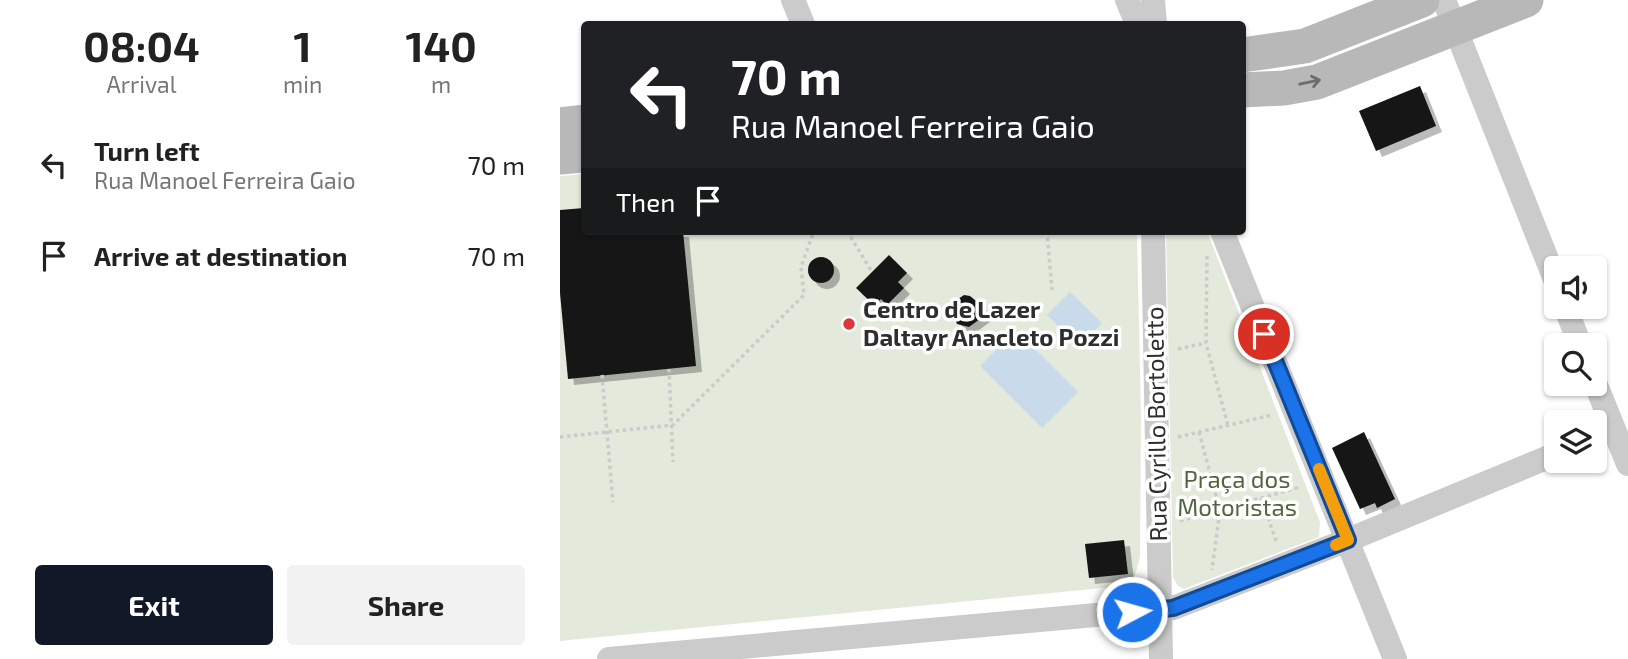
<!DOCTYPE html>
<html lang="en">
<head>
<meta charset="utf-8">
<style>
  body { margin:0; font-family:"Exo 2",sans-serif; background:#f2f2f2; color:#222; height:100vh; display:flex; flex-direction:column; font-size:26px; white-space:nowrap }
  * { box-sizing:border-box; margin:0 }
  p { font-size:23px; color:#767676 }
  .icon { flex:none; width:38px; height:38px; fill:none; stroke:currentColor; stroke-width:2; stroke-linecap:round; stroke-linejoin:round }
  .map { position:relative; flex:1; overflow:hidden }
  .panel { display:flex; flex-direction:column; background:#fff; width:560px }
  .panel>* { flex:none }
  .guide { position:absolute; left:21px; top:21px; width:665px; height:214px; border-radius:7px; box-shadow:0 2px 5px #0004; background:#202124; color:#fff; overflow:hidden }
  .tools { position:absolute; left:984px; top:256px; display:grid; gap:14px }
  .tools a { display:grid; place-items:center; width:63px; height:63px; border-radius:7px; background:#fff; box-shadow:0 2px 5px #0004; font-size:35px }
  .pin { position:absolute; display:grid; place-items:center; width:60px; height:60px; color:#fff; margin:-30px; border:4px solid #fff; border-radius:50%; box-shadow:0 2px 7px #0007 }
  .me { position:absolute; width:77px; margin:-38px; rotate:84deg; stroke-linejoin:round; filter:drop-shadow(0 0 5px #0008) }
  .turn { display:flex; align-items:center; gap:24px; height:147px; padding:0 35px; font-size:32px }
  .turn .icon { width:91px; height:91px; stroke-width:2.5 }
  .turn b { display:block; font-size:49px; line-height:60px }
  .then { display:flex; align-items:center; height:66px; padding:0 35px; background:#0003; gap:14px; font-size:26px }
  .eta { display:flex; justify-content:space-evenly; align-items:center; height:119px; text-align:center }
  .eta b { font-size:42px; font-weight:700; line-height:49px }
  .action { display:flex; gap:14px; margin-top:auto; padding:14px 35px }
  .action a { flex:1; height:80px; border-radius:7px; background:#111827; color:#fff; font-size:28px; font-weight:700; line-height:80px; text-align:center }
  .action a+a { background:#f2f2f2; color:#222 }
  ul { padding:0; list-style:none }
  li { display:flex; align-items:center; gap:21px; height:91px; padding:0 35px }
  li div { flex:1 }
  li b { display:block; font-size:26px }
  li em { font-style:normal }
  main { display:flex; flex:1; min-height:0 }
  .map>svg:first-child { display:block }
  .green { fill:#e3eadc }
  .water { fill:#c9dbea }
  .building { fill:#151515; filter:url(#shadow) }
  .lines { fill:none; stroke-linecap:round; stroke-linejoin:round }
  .path { stroke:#cbcbcb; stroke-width:3.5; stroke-dasharray:3.5 3.5; stroke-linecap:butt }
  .street { stroke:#cbcbcb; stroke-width:24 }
  .secondary { stroke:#b8b8b8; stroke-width:35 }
  .oneway { stroke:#6c6c6c }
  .route-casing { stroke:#114b97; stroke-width:18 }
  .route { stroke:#1a73e8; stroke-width:12 }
  .slow { stroke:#f59e0b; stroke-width:12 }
  .poi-dot { fill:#dd3839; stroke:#fff; stroke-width:2.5 }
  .labels { text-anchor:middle; stroke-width:7; stroke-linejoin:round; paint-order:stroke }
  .poi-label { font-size:24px; font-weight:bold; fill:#2e2e2e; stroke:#fff; text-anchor:start }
  .street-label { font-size:24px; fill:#2e2e2e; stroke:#fff }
  .park-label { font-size:24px; fill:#4e673d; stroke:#fff }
</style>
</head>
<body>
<main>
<section class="panel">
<div class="eta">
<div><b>08:04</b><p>Arrival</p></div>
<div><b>1</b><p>min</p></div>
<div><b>140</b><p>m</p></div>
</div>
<ul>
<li><svg class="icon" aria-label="left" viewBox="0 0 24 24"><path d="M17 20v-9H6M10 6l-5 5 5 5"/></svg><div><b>Turn left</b><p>Rua Manoel Ferreira Gaio</p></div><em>70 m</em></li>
<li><svg class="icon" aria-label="arrive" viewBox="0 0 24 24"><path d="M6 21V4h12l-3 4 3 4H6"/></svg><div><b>Arrive at destination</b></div><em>70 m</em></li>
</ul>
<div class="action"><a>Exit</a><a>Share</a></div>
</section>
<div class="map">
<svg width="1068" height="659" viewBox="0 0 1068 659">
  <defs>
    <filter id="shadow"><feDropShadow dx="6" dy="6" stdDeviation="0" flood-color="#0004"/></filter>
  </defs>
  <rect width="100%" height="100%" fill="#fff"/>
  <!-- green -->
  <path class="green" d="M24 174V231H577L581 418 580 557 574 579 563 586 0 641V176Z
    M606 231H647L760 522 759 537 624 589 618 586 613 577Z"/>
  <!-- water -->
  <path class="water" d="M510 292 542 323 519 347 487 315Z
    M456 330 518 392 482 428 420 366Z"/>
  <!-- building -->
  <path class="building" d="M860 86 876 126 816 151 799 111Z
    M24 208V231H123L136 366 8 379 0 293V210Z
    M329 255 347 273 338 282 344 288 327 305 321 299 315 306 296 288Z
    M248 270a13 13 0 1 1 26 0a13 13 0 1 1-26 0Z
    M404 295 410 296 421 305 424 316 409 327 397 324 392 310 395 301Z
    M804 432 835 499 817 508 815 503 800 509 772 448Z
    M564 540 568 574 529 578 525 544Z"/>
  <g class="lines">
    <!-- path -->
    <path class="path" d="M287 231 312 272
      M487 231 492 290
      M647 256 646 343 668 426
      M618 349 646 343
      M109 369 113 462
      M42 375 53 502
      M639 432 660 510 652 570
      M0 437 113 425 244 295 241 267 254 231
      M618 437 712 415
      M701 498 717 543
      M620 521 740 487"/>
    <!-- street -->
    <path class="street" d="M233 0 243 24
      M567 0 577 24
      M593 0 595 24
      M884 0 996 282
      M593 231 601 659
      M662 231 835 659
      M1005 306 1020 345
      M1034 380 1068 464
      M49 659 613 608 788 540 996 454"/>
    <!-- secondary -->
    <path class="secondary" d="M682 55 745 46 862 0
      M682 90 724 88 757 82 966 0
      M0 125 24 122
      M0 157 24 155"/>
  </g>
  <!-- one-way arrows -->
  <defs><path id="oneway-shaft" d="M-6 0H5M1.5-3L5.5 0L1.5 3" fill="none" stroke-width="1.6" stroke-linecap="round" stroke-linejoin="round" transform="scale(1.75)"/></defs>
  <use class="oneway" href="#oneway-shaft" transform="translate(750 82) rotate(-12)"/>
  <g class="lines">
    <!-- route casing -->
    <g class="route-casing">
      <path id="route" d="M572 612 613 608 788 540 704 334"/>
    </g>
    <!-- route -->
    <use href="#route" class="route"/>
    <!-- slow -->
    <path class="slow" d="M759 469 788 540 776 545"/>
  </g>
  <!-- markers -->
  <circle class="poi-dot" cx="289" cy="324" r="7"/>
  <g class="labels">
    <!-- poi labels -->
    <g class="poi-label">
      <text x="303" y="318">Centro de Lazer<tspan x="303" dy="28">Daltayr Anacleto Pozzi</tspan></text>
    </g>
    <!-- street labels -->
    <g class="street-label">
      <text transform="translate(597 424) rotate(-91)" y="8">Rua Cyrillo Bortoletto</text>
    </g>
    <!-- park labels -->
    <g class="park-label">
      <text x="677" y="488">Praça dos<tspan x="677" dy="28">Motoristas</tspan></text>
    </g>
  </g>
</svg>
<div class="tools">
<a><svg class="icon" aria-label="sound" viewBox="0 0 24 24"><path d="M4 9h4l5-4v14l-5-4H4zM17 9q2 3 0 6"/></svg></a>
<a><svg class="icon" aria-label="search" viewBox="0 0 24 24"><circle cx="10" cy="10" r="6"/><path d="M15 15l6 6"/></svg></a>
<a><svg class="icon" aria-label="layers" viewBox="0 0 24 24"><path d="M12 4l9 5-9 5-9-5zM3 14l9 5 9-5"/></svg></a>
</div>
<div class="pin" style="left:704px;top:334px;background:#d93025"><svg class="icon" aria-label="arrive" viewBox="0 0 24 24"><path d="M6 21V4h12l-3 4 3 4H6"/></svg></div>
<svg class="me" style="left:572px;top:612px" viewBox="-20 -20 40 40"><circle r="17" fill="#1a73e8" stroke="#fff" stroke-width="3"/><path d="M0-11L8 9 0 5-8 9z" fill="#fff"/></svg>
<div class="guide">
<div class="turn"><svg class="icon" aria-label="left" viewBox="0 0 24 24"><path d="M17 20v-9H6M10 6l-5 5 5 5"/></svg><div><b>70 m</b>Rua Manoel Ferreira Gaio</div></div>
<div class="then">Then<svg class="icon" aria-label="arrive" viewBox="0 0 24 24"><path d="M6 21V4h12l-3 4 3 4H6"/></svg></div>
</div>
</div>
</main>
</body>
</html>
